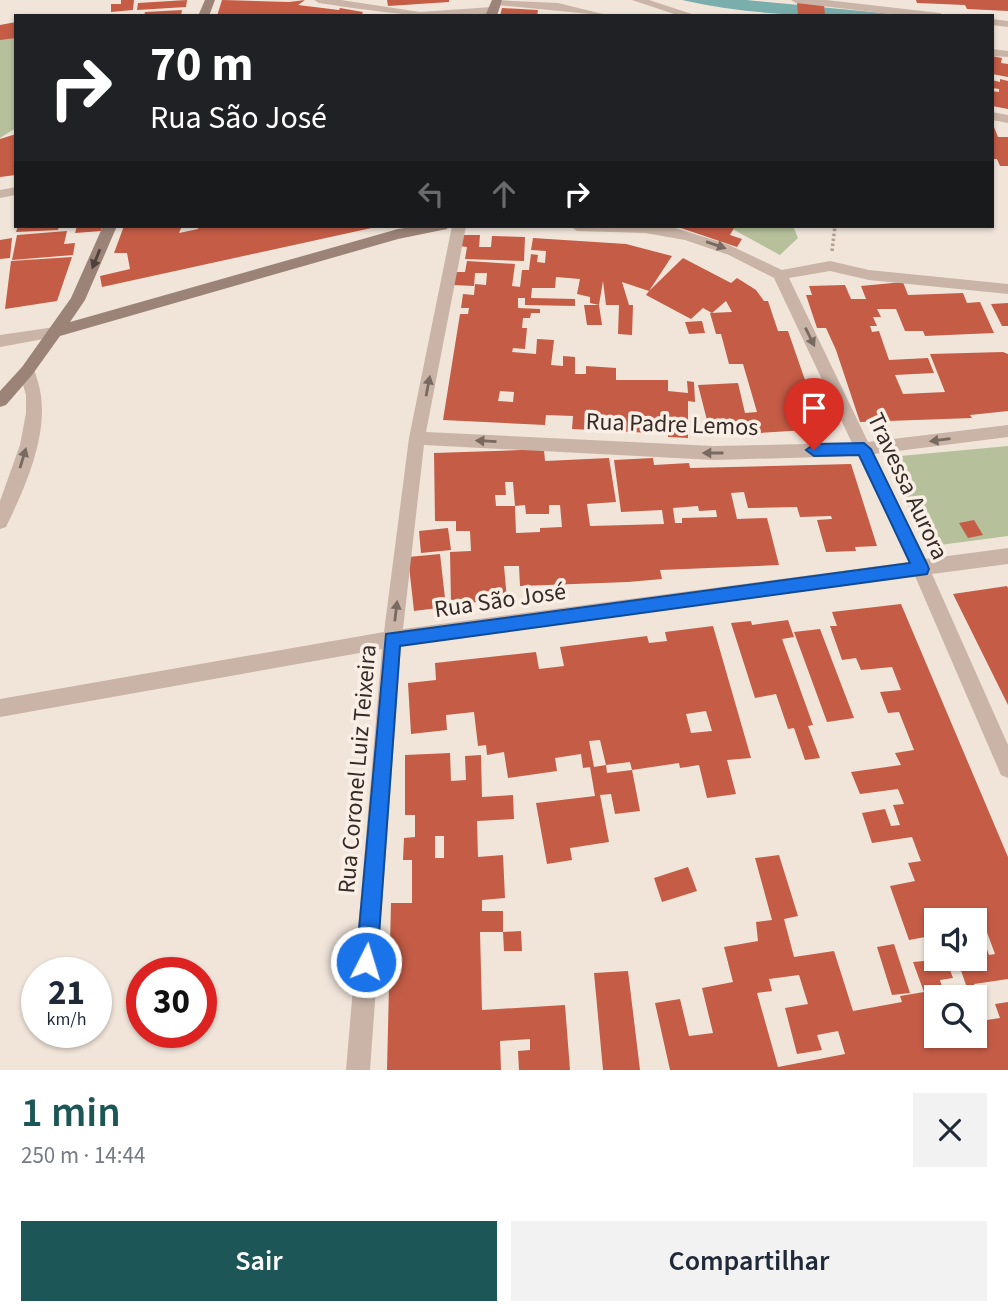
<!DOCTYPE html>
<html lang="pt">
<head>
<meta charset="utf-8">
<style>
  body { margin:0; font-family:"Source Sans 3",sans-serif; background:#f2f2f3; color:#1f2937; height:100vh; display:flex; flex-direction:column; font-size:26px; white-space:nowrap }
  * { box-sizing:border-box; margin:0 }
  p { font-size:23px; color:#747a83 }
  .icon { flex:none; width:38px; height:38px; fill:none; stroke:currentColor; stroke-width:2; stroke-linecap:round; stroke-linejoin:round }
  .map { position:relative; height:1070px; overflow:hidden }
  .sheet { display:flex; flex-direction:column; background:#fff; flex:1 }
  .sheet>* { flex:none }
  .hud { position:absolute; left:14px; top:14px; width:980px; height:214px; border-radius:0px; box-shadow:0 2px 5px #0004; background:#202124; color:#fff; overflow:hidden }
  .buttons { position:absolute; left:924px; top:908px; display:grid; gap:14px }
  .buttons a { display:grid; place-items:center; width:63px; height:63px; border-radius:0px; background:#fff; box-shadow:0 2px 5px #0004; font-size:35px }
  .speed { position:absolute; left:21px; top:957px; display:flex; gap:14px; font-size:35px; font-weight:700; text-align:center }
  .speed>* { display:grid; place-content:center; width:91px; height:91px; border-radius:50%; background:#fff; box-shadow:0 2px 5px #0004; line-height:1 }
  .speed small { font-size:18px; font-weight:400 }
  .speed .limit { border:10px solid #d22; background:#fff; color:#111 }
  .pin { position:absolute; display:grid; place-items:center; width:60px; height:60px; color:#fff; margin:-72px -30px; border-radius:50% 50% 50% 0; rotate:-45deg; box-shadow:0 0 7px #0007 }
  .pin .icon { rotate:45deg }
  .me { position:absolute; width:77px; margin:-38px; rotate:5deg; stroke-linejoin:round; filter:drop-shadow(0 0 5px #0008) }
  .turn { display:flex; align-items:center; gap:24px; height:147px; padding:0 21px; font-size:32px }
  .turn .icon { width:91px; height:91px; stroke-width:2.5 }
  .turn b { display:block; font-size:49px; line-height:60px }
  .lanes { display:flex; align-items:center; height:66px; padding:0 21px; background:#0003; justify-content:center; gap:35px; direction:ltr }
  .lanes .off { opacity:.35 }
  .round { display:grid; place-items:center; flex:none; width:74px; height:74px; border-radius:0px; background:#f2f2f3 }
  .summary { display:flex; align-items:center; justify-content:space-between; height:119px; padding:0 21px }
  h1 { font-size:42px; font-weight:600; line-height:52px; color:#1d5656 }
  .button { display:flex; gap:14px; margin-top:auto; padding:14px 21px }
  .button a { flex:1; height:80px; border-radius:0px; background:#1d5656; color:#fff; font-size:28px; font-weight:600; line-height:80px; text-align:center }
  .button a+a { background:#f2f2f3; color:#1f2937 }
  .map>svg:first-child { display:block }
  .green { fill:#b6c09b }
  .water { fill:#7aaeac }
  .building { fill:#c45c46; fill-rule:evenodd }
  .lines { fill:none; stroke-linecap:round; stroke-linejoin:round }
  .path { stroke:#b59e91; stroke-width:3.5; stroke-dasharray:2.5 2.5; stroke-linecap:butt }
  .street { fill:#c9b4a7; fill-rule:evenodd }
  .secondary { fill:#9c8378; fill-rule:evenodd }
  .oneway { fill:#786961 }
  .oneway2 { fill:#4f413b }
  .route { fill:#1a73e8; stroke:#114b97; stroke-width:2 }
  .labels { text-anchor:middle; stroke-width:7; stroke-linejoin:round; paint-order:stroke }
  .street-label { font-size:24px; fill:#352b27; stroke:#f9efe6 }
</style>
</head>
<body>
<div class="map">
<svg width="1008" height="1070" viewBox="0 0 1008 1070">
  <rect width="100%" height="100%" fill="#f1e5da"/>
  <!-- green -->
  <path class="green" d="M16 29V128L0 138V32Z
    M727 226H793L798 238 780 255Z
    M1008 446V536L940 545 920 533 891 467 900 456Z"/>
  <!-- water -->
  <path class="water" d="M682 0H746L914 16C835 16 759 18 682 0Z"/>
  <!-- building -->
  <path class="building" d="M121 0H134L133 10 111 12V4H121Z
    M187 0 186 7 137 10 138 3Z
    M222 0 289 2 305 0 298 5 339 10 340 8 363 12 361 16 266 14 217 16Z
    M387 0H449V2L388 6Z
    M916 0H1008V11L967 9 965 5 917 3Z
    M797 2 824 4 825 16H798Z
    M502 8 538 10 537 16H500Z
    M182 10 181 16H144L145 12Z
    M16 22V38L0 40V25Z
    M992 56 1002 58 1001 63 1008 64V77L992 74Z
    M1000 79 1008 81V109L992 106V91L999 92V89L992 88V80L1000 82Z
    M992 122 998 137H1008V166H1000L997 159H992Z
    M16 134V175L0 177V139Z
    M18 226H59L58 230 16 232Z
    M77 226H102L101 231 75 233Z
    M124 226H182L179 233 198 229V226H212L213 228 224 226 376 227 102 287 100 276 130 269 127 253H114Z
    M675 226H728L734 228 730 235 742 239 737 247Z
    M67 231 64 244 75 243 73 255 12 260 17 235Z
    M460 235H480L479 247H491L492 236 525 237 524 261 465 259 467 247 459 246Z
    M12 238 10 258 0 259V240Z
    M533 238 626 244 672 256 649 291 683 258 731 283 737 278 745 283 756 290 764 301H768L778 331H788L822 429 711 436 698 385 738 383 745 413 757 412 743 364H729L721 334H716L710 313 732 312 726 301 712 313 703 308 691 319 646 295 649 291 622 282 629 305H633L632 335 618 334 619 305H606L603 281 599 305 590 303V297L577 294 580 279 556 277 555 288H532L531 298 575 299V306L525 305V298H518V308L540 309V313H531L530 318H523L522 328H527L525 349 513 348 512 352 536 354 537 339 554 340 551 365 563 366V356L575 357V374H586V366L616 368V380H668V391L688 393 687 381 694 382 695 402 688 401V438L668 437V431L652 429V433L572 429 573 416 546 415 545 425 443 420 460 314H468L469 308H461L463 294 474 295 475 284 486 285 487 273H475L474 286 453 285 455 272H465L467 261 515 264 512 286 520 287 522 270H529L531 254 538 255 537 262 545 263 546 251 531 250ZM500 391 514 392 513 402 498 401Z
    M72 257 57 301 5 309 11 261Z
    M903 282 908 295 963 293 967 303 980 302 994 333 925 336 923 331H905L896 309H877L881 317H873L877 326H870L872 332 879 331 889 360 928 358 934 373 895 375 903 394 945 392 930 354 1003 352 1008 354V411L970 415 972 418 860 422 836 350 826 328H817L806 295H812L809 286 845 285 851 299H866L861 286Z
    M1008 303V326H1002L991 304Z
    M584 305H599L602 325H587Z
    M702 321 705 333 689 334 685 322Z
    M521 450H544L545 461 609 458 616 502 587 504 590 526 664 524 662 510 621 512 614 460 653 458 654 465 689 463 690 468 851 464 877 546 855 547 856 551 826 552 817 520 832 519 831 516 800 517 797 507 748 508 744 492 731 493 737 519 767 518 779 565 660 570 662 579 628 582 520 586 519 566H504L507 600 451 604 450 552 471 551 470 531H456V521H435L434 453ZM505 482H513L515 506H496L495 495H506ZM525 505 526 514H549V505H560L562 527 540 528V532L516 533 515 506ZM698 506 699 511 716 510 717 517 682 518V523H675L673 508Z
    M974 520 983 535 968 538 959 523Z
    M448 528 451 550 421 553 419 531Z
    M440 554 446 607 414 611 408 557Z
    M1007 586 1008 588V705L953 594Z
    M901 604 1008 857V979L974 984 987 1020 1000 1018 995 1004 1008 1002V1070H670L655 1003 680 999 689 1036 713 1033 702 988 733 982 724 947 758 941 756 922 772 920 755 858 779 855 798 916 784 919 794 957 834 951 853 1011 902 1002 900 996 924 992 913 962 946 959 953 978 940 980 943 990 966 985 957 959H975V943L984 941 989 955 995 954 985 927 975 929V920H936V935L909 940 890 886 915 881 908 863 921 861 912 837 872 843 862 813 885 809 891 826 900 825 893 805 904 804 898 789 860 794 851 772 901 765 895 753 914 750 899 712 888 713 880 692 901 690 892 667 861 670 856 658 842 660 830 626H837L832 612ZM799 975 808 1004 785 1008 797 1054 822 1050 817 1035 838 1031 845 1054 778 1067 757 993 772 991 769 979ZM936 998H975V1036H936Z
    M788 620 794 637 782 639 813 725 808 726 820 758 805 760 794 728 788 729 776 694 755 698 731 623 751 621 752 625Z
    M713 626 751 758 727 760 736 794 707 798 699 765 680 768 679 763 632 770 630 762 606 765 607 773 632 770 640 811 615 814 611 794 600 795 609 842 570 848 572 860 547 864 536 803 595 796 590 767 583 768 581 754 555 758 557 771 508 778 504 752 487 755 486 745 478 746 474 712 446 715 447 730 411 734 408 683 436 680 435 663 536 652 539 669 564 666 560 647 647 636 649 643 667 641 665 632ZM706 711 712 731 691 733 686 714ZM600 740 606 765 594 767 589 741Z
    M820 629 854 718 827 722 794 632Z
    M450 753 451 781 466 780 465 756 481 755 482 797 513 795 514 819 477 821 478 857 503 855 505 898 482 900V911H503V932L521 931 522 951H504L503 932H480L482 1010 565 1005 570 1070H519L518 1051 530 1050V1039L500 1041 501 1070H387L391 903H412V860H403L404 838 415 837V815H405V755ZM435 836H444V858H435Z
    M688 867 697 891 662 902 654 878Z
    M894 944 910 993 892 995 877 947Z
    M628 971 640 1070H603L594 973Z"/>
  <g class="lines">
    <!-- path -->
    <path class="path" d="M832 251 835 226"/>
    <!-- street -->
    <path class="street" d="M314 0H341L420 12 492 7 498 10C473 27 352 8 319 3Z
      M493 0 558 3 611 16 497 5 493 4Z
      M632 0H649L698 16H680Z
      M791 0H826L940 13 945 16H908L796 3Z
      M992 19 1008 21V27L992 25Z
      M992 49 1008 51V57L992 56Z
      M992 112 1008 115V123L992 120Z
      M16 187V195L0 198V190Z
      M452 226H466L426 432 714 446 852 443 774 278 729 255 685 240 645 233 577 231 570 226 672 227 727 244 782 270 830 261 869 270 1008 284V294L869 280 830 271 789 278 868 442 1008 425V437L874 454 925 559 1008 548V564L932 574 1008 745V778L1001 775 915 576 401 646 370 1070H346L382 649 0 717V699L384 632 409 438ZM424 445 714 460 858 456 909 562 403 629Z
      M55 327 63 332 60 336 0 347V335Z
      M27 365C36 368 35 374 38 382 52 428 26 486 6 527L0 529V501L20 445 26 413V395L19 371Z"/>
    <!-- secondary -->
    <path class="secondary" d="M205 0H215L209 16H198Z
      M492 0H502L497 16H485Z
      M103 226H117L85 300 70 322 398 229 418 226H449L447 229 398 239 60 336 32 375 6 405 0 407V391L22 367 71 298Z"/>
  </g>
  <!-- one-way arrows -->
  <defs><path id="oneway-solid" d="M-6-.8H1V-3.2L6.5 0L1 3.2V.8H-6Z" transform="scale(1.75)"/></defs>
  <g class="oneway">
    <use href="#oneway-solid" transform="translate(716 245) rotate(19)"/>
    <use href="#oneway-solid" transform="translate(810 337) rotate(64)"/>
    <use href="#oneway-solid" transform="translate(428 386) rotate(-79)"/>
    <use href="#oneway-solid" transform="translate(940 440) rotate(173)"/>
    <use href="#oneway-solid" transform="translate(486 441) rotate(-177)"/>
    <use href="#oneway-solid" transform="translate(713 453) rotate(-180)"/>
    <use href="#oneway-solid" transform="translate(23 458) rotate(-73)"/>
    <use href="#oneway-solid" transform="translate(396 611) rotate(-83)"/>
  </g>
  <use class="oneway2" href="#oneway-solid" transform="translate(96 259) rotate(112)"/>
  <!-- route -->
  <path class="route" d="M864 443 871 449 927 564 929 569 927 574 400 646 377 962 374 970 366 973 359 970 356 962 386 634 910 563 859 455 814 456 806 450 814 444Z"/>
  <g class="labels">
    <!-- street labels -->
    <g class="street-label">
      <text transform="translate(672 424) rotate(2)" y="8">Rua Padre Lemos</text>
      <text transform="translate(908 486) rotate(65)" y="8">Travessa Aurora</text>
      <text transform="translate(500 600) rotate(-8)" y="8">Rua São José</text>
      <text transform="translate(357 769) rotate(-85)" y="8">Rua Coronel Luiz Teixeira</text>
    </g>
  </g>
</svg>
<div class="buttons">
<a><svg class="icon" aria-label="sound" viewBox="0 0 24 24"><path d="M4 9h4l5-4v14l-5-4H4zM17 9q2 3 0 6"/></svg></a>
<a><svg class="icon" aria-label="search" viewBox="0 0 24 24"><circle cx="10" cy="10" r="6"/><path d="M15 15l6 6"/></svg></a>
</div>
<div class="speed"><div>21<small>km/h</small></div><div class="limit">30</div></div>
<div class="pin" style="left:814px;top:450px;background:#d93025"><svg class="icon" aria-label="arrive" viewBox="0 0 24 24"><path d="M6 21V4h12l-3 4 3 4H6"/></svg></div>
<svg class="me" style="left:366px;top:962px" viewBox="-20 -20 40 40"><circle r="17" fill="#1a73e8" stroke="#fff" stroke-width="3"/><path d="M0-11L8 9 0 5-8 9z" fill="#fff"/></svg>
<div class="hud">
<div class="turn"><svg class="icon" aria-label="right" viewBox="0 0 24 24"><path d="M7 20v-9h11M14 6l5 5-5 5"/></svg><div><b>70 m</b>Rua São José</div></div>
<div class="lanes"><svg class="icon off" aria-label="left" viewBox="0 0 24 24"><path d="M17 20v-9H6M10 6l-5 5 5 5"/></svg><svg class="icon off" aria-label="ahead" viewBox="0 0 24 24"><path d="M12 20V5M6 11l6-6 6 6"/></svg><svg class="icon" aria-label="right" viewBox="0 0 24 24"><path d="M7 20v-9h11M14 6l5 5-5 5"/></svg></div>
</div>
</div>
<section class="sheet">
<div class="summary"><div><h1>1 min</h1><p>250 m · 14:44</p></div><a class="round"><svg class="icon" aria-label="close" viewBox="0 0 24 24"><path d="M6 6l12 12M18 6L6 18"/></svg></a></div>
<div class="button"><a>Sair</a><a>Compartilhar</a></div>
</section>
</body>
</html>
